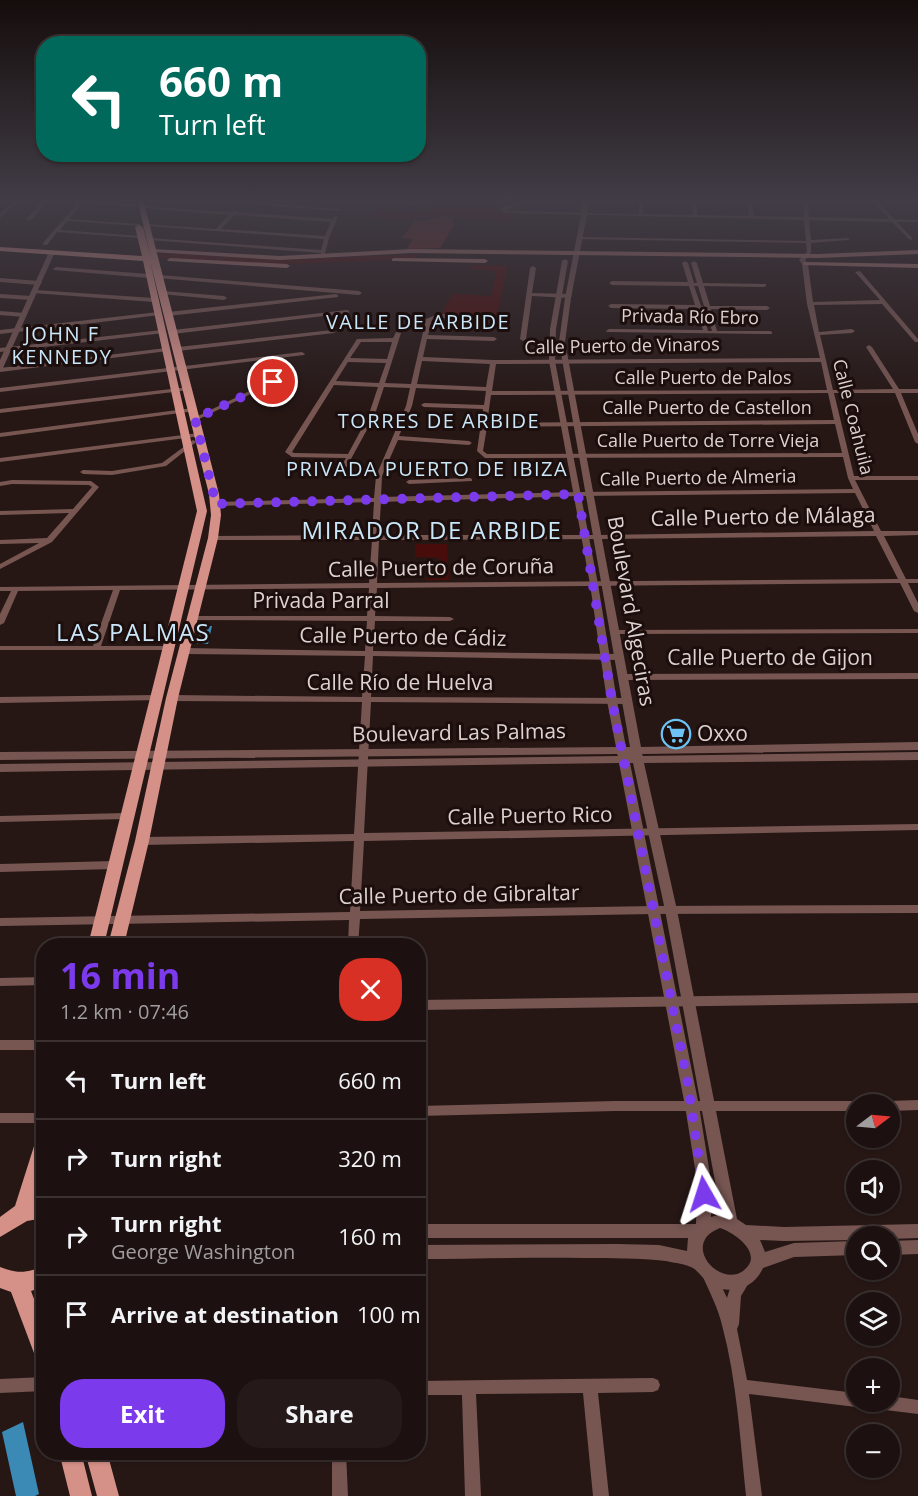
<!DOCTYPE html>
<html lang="en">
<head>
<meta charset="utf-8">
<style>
  body { margin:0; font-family:"Open Sans",sans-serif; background:#251a19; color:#f1f3f6; height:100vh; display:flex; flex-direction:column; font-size:22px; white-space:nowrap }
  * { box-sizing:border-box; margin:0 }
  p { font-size:20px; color:#a09d9f }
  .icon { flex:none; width:33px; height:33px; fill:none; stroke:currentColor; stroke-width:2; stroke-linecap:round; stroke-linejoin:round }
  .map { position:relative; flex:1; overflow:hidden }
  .sheet { position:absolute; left:36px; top:938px; width:390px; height:522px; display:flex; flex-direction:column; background:#1c1110; border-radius:24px; box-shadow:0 2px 4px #0004,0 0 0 2px #3a3130 }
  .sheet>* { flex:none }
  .top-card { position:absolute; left:36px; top:36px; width:390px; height:126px; border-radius:24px; box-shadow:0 2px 4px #0004,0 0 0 2px #3a3130; background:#00695c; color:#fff; overflow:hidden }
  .needle { width:39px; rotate:74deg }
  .tools { position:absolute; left:846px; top:1094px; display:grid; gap:12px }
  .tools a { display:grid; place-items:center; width:54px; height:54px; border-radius:50%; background:#1c1110; box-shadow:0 2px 4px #0004,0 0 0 2px #3a3130; font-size:30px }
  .pin { position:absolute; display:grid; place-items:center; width:51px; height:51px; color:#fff; margin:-26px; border:3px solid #fff; border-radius:50%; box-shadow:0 2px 6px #0007 }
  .me { position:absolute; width:66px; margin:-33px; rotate:354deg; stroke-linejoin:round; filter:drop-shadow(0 0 4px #0008) }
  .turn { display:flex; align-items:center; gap:21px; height:126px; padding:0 24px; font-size:27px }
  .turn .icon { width:78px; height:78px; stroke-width:2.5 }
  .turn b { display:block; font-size:42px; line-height:51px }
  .round { display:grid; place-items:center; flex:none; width:63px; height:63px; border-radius:24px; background:#251a19 }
  .summary { display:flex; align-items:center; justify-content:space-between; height:102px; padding:0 24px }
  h1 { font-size:36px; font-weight:700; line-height:45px; color:#7c3aed }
  .button { display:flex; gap:12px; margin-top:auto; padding:12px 24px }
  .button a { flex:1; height:69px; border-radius:24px; background:#7c3aed; color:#fff; font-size:24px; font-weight:700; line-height:69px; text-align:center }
  .button a+a { background:#251a19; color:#f1f3f6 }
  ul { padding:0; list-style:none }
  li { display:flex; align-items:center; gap:18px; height:78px; padding:0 24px; border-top:2px solid #3a3130 }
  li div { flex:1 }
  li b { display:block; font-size:22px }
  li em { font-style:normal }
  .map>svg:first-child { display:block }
  .green { fill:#480c0a }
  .water { fill:#69241f }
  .building { fill:#3b8ab5 }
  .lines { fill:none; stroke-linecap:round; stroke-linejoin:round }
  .minor { fill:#775652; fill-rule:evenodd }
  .tertiary { fill:#775652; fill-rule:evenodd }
  .secondary { fill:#ac7770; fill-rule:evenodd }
  .primary { fill:#d59088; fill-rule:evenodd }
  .route { stroke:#7c3aed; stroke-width:10; stroke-dasharray:0 18 }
  .labels { text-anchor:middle; stroke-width:6; stroke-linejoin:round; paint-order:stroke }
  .far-street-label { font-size:18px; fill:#ddd2d0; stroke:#1c0e0c }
  .far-quarter-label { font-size:20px; letter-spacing:1.5px; fill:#c9e7f9; stroke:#1c0e0c }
  .street-label { font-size:21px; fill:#ddd2d0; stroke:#1c0e0c }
  .poi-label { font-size:21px; fill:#ddd2d0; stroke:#1c0e0c; text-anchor:start }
  .quarter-label { font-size:24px; letter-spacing:1.5px; fill:#c9e7f9; stroke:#1c0e0c }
</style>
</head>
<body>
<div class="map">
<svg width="918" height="1496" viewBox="0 0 918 1496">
  <rect width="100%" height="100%" fill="#261715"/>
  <!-- green -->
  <path class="green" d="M432 199H541V204L536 206 535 200 532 199 530 205 516 204 512 223 443 216 413 220 371 217 381 208 421 211Z
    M159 253 283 260 420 254 416 259 264 265 159 258Z
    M473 265 508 266 497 316 441 314 453 294 491 296 496 274 493 271 466 268Z
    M415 544H447L449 580H426V578H439V558L415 557Z"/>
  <!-- water -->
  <path class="water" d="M443 216 452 218 454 225 440 248 407 249 413 239 402 238 415 221H425Z"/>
  <!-- building -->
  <path class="building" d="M201 626H212L208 644H197Z
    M23 1422 39 1494 35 1496H16L2 1432Z"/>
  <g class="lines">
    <!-- minor -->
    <path class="minor" d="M15 199H20L0 218V214Z
      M39 199 82 200 136 205 134 207 82 203 69 219 138 224H140V226L67 221 60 230 141 236 143 237 141 238 57 232 47 245H43V243L78 203 48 201 31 220H27V218L43 201Z
      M188 199H208L340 209 342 210 340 211 190 200Z
      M332 199 420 203 422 204 420 205 334 200Z
      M803 199H807L809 217 889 219 871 199H875L894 219 918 220V222H897L912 238V239L910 240 892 222 809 220 811 240 848 238 850 239 848 240 811 243V252L805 260 808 264 813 302 880 300 855 272 860 271 918 339V342H915L882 304 814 305 819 332 852 329 855 331 852 333 820 335 833 390 893 389 866 347 869 345 872 347 899 389H918V393H901L918 434V444L915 442 895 393H834L854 476H918V480H855L881 531H918V535L884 536 906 579H918V583H908L918 603V613L914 611 900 583 377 588 375 616 450 617 454 619 450 621H375L373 651 620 654 624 657 620 660 373 656 371 697 627 698 631 701 627 704 371 702 364 833 918 824V830L364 841 360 911 654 906 918 905V913L654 914 360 919 358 945H348L349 920 0 926V918L350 912 354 841 142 845 139 844 137 841 139 838 142 837 354 834 362 702 172 701 168 698 172 695 362 697 365 656 185 654 181 651 185 648 365 651 367 621 193 620 189 618 193 616H367L369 588 120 590 101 646H170L174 648 173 650H0V646H93L113 590 18 591 4 623 0 625V614L11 591H0V587L369 583 372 540H213L209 538 213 536 372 535 374 502 216 506 212 504 216 502 374 498 376 476 406 406 410 388 384 387 374 417 346 468H342L341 467 346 458 292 457 285 452 357 339 393 338 396 332 401 333 385 383 411 384 426 319 438 314 496 316 499 318 496 320 438 318 432 320 428 335 494 337 497 339 494 341 427 339 423 357 493 360 820 358 807 304 802 264 799 260 807 252 806 243 579 239 577 238 579 237 806 241 804 220 504 213 502 212 501 208 517 202 519 204 506 211 639 214V201L641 200 643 201V214L693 215 692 204 694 203 696 204 698 215 749 216 747 201 749 200 751 201 754 216 804 217ZM361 342H392L387 359 350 358ZM422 361 490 364 486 387 417 384ZM348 362 386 363 379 383 336 381ZM821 362 827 390 492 391 496 364ZM334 385 378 387 368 417 348 454 294 453 292 452ZM416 388 486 391 484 405 424 403 421 405 424 407 483 409 477 451 485 458 843 457 848 478 853 489 578 492 381 497 382 476 398 440 469 445 472 443 469 441 399 436 412 406ZM828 393 834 420 487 423 491 395ZM835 424 842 453 487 454 483 451 487 427ZM855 493 874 531 599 535H379L381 502 578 496ZM876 536 898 579 377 583 379 540 599 539Z
      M913 199H918V203Z
      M140 206 231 212 235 210 237 211 236 212 333 219 334 216 338 217 329 238 324 257 322 258 320 257 321 253 148 240V239L150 238 321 250 324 239 147 226H145V224L216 229 229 215 142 208ZM234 215 331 222 325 236 221 229Z
      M685 261 688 263 694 283H697L691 263 694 261 697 263 703 283 766 284V286L764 287 704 286 710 306H767L770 308 767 310 711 309 717 331H770L772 332V334L607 332 606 331 609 329 703 330 696 309 611 308 608 306 611 304 695 305 689 286 612 285 609 283 612 281 688 282 682 263ZM694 286H698L704 306H701ZM702 309H705L712 331H708Z
      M533 266 536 268 532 293 569 294 572 296 569 298 532 296 526 339 523 341 520 339 530 268Z
      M56 267 149 274 152 276 149 278 54 270 53 269Z
      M159 275 359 291 362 293 359 295 157 278 156 277Z
      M0 278 39 281 42 283 39 285 0 282Z
      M35 290 154 298 157 300 154 302 33 293 32 292Z
      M163 291 224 296 227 298 224 300 161 294 160 293Z
      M0 294 32 296 35 298 32 300 0 298Z
      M336 294 338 295V297L168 316 165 314 168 312Z
      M347 310 349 311V313L173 334 170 332 173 330Z
      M0 311 24 313 27 315 24 317 0 315Z
      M158 312 160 313V315L0 334V330Z
      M162 330 164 331V333L0 352V348Z
      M332 330 335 332 334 333 178 351 175 349 178 347Z
      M166 348 169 350 168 351 0 372V368Z
      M302 352 305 354 304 355 0 392V388Z
      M280 376 283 378 282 379 197 420 192 419Z
      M188 387 191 389 190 390 0 413V409Z
      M193 408 196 410 195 411 0 437V433Z
      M199 433 202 435 201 436 0 462V458Z
      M193 440 196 442 195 443 166 466 112 475 83 474 80 472 83 470 112 471 162 463Z
      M470 478 472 479V481L409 484 406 482 409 480Z
      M12 480 91 481 99 487 52 542 0 569V564L39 543 0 544V540L47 538 69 513 0 515V511L73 509 92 487 89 485 12 484 0 486V482Z
      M918 629V633L616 634 612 632 616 630Z
      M918 673V679L623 680 619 677 623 674Z
      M157 695 160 696 161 698 160 700 0 703V697Z
      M126 813 129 814 131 816 129 818 126 819 0 822V816Z
      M114 861 118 862 119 865 118 868 114 869 0 872V864Z
      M44 977V985L0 986V978Z
      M918 993V1003L418 1010V1000Z
      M0 1040H44V1050H0Z
      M918 1100V1110L890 1111V1104H885L890 1101Z
      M615 1101H856L861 1104H856V1111H615L418 1116V1106Z
      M0 1113H44V1123H0Z
      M710 1270 715 1272 727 1298C730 1288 733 1278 743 1274L748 1276 750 1281 741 1296 739 1324 737 1329 747 1380 856 1393V1401H890V1396L918 1400V1414L869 1408 864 1406 862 1402 861 1405 856 1407 749 1394 762 1496H746C740 1439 737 1381 722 1325 718 1308 710 1293 703 1277L705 1272Z
      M44 1377V1391L0 1393V1379Z
      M653 1378 658 1380 660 1385 658 1390 653 1392 598 1393 609 1496H593L583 1393 476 1394 481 1496H465L462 1395H418V1381Z
      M332 1452H346L348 1496H332Z"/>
    <!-- tertiary -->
    <path class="tertiary" d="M584 199H590L571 298 565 342 641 747 918 742V750L642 754 643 756 918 752V760L644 763 677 910 737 1219 746 1225 784 1227 918 1224V1238L890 1239V1236H856V1240L784 1241 760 1240 765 1252 794 1243 856 1241V1255L794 1257 763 1268C754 1289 729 1296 710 1284 703 1279 699 1272 693 1268 686 1264 675 1263 666 1261 639 1258 611 1258 584 1258 529 1257 474 1259 418 1259V1245L617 1244 659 1245 687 1251 688 1238H418V1224H696L697 1181 685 1106 619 763 0 772V764L618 756 617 754 0 760V752L616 747 607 701 590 584 549 361 550 329 562 261 565 259 568 261 556 329 555 361 598 584 617 701 626 747H630L559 342 565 298ZM630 763H633L665 910 721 1214 711 1217V1181L699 1106ZM720 1228C736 1233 765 1255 743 1271 719 1288 680 1243 720 1228Z
      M52 250 55 252 3 368 0 370V360L49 252Z
      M918 1240V1254L890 1255V1241Z"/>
    <!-- secondary -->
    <path class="secondary" d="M154 249 280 256 412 249 818 254 918 250V254L818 258 412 253 280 260 152 252 151 251Z
      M170 258 287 264 290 266 287 268 168 261 167 260Z
      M394 258 485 259 488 261 485 263 392 261V259Z
      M805 262 918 264V268L803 265V263Z"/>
    <!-- primary -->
    <path class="primary" d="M137 199H143L219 494 221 515 218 538 178 698 149 841 124 945H108L135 841 166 698 208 538 211 515 209 494 150 261 207 511 104 945H88L197 511 143 261 0 251V247L142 256 135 227 139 225 143 227 151 257Z
      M44 1135V1175L36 1201 44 1200V1218L27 1221 0 1237V1217L15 1206 35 1143 38 1137Z
      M44 1266V1287L31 1291 44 1325V1364L37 1361 11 1292 0 1288V1267C17 1274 27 1273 44 1266Z
      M59 1452H81L92 1496H70Z
      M85 1452H107L119 1496H97Z"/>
  </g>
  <!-- sky -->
  <linearGradient id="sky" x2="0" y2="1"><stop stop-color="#150d0c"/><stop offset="0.49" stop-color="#413c46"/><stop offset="1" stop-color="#413c46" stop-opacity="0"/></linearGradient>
  <rect width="918" height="408" fill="url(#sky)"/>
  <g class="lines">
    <!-- route -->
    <path class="route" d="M273 382 195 419 216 504 578 494 612 701 688 1085 704 1194"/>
  </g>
  <!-- icons -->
  <defs>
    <g id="supermarket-ring" transform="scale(1.5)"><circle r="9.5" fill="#1c0e0c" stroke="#6dc2f3" stroke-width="1.5"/><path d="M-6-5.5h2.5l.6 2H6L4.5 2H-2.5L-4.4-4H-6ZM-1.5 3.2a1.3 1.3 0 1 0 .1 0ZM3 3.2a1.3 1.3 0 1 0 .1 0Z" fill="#6dc2f3"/></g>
  </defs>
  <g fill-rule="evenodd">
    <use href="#supermarket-ring" x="676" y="734"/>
  </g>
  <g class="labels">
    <!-- far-street labels -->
    <g class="far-street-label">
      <text transform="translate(690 317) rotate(1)" y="6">Privada Río Ebro</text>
      <text transform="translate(622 346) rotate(-1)" y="6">Calle Puerto de Vinaros</text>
      <text x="703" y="384">Calle Puerto de Palos</text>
      <text x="707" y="414">Calle Puerto de Castellon</text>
      <text transform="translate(853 417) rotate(76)" y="6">Calle Coahuila</text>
      <text x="708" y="447">Calle Puerto de Torre Vieja</text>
      <text transform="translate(698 478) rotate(-1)" y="6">Calle Puerto de Almeria</text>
    </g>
    <!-- far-quarter labels -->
    <g class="far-quarter-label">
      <text x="418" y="329">VALLE DE ARBIDE</text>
      <text x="62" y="341">JOHN F<tspan x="62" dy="23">KENNEDY</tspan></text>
      <text x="439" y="428">TORRES DE ARBIDE</text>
      <text x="427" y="476">PRIVADA PUERTO DE IBIZA</text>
    </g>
    <!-- street labels -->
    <g class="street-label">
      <text transform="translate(763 517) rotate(-1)" y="7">Calle Puerto de Málaga</text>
      <text transform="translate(441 568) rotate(-1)" y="7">Calle Puerto de Coruña</text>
      <text x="321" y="608">Privada Parral</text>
      <text transform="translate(631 611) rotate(80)" y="7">Boulevard Algeciras</text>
      <text transform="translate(403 637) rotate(1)" y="7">Calle Puerto de Cádiz</text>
      <text x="770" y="665">Calle Puerto de Gijon</text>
      <text x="400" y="690">Calle Río de Huelva</text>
      <text transform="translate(459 733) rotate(-1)" y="7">Boulevard Las Palmas</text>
      <text transform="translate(530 816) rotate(-1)" y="7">Calle Puerto Rico</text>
      <text transform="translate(459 895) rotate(-1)" y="7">Calle Puerto de Gibraltar</text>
    </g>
    <!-- poi labels -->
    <g class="poi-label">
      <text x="697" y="741">Oxxo</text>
    </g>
    <!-- quarter labels -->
    <g class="quarter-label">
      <text x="432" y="539">MIRADOR DE ARBIDE</text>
      <text x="133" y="641">LAS PALMAS</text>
    </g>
  </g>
</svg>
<div class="tools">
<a><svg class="needle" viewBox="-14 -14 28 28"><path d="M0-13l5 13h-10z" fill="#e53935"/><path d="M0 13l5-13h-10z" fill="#a09d9f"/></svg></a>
<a><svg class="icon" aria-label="sound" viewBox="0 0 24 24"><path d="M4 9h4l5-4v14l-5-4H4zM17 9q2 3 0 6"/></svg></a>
<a><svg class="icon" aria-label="search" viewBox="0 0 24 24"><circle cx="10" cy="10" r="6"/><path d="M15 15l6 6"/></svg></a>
<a><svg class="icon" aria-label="layers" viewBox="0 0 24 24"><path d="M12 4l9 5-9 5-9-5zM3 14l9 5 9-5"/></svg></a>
<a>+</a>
<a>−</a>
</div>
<div class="pin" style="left:273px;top:382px;background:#d93025"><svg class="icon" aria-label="arrive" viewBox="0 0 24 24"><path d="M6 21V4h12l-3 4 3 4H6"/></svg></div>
<svg class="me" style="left:704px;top:1194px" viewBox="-20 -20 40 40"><path d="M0-17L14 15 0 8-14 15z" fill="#7c3aed" stroke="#fff" stroke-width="4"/></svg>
<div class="top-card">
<div class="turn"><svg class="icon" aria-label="left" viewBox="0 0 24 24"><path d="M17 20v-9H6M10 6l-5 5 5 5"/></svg><div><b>660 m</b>Turn left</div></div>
</div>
<section class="sheet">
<div class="summary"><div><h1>16 min</h1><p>1.2 km · 07:46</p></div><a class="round" style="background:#d93025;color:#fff"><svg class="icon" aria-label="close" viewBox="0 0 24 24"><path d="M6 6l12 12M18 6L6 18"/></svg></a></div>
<ul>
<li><svg class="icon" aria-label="left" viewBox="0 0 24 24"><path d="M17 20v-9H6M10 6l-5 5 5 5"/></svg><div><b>Turn left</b></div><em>660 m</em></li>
<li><svg class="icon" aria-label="right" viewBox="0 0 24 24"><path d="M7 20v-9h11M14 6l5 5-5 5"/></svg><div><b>Turn right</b></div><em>320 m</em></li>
<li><svg class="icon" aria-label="right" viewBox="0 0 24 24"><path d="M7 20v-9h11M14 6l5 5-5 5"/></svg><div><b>Turn right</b><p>George Washington</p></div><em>160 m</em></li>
<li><svg class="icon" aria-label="arrive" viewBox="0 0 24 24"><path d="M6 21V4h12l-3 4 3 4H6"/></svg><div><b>Arrive at destination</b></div><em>100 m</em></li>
</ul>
<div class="button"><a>Exit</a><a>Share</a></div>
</section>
</div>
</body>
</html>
